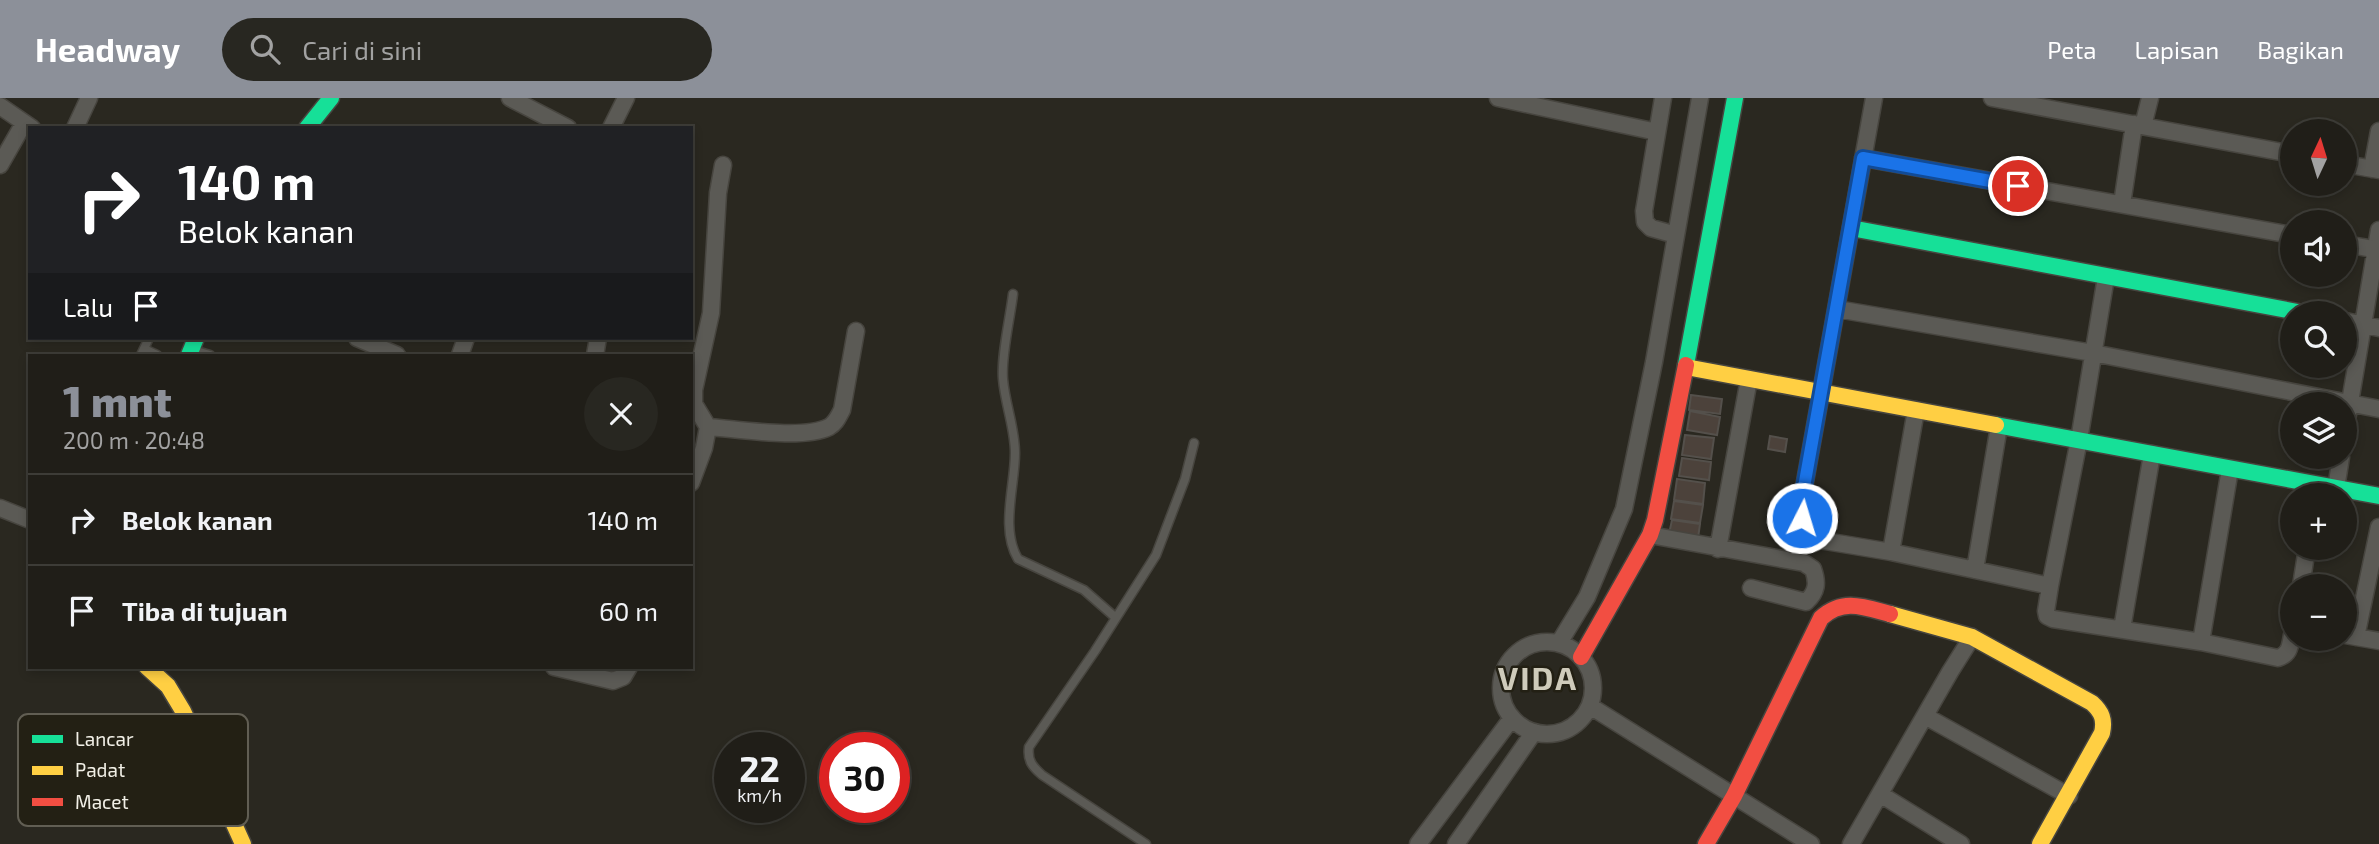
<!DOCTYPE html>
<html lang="id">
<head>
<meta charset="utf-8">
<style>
  body { margin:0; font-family:"Exo 2",sans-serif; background:#282721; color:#f1f3f6; height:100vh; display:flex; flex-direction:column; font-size:26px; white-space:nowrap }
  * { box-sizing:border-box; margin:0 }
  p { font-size:23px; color:#a2a2a2 }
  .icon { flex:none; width:38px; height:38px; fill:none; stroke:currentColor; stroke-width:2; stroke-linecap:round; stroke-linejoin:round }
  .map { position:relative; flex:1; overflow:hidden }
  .panel { position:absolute; left:28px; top:256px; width:665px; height:315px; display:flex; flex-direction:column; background:#201e18; border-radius:0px; box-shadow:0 4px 10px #0003,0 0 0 2px #3d3c37 }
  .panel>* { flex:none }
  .banner { position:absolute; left:28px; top:28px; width:665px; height:214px; border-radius:0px; box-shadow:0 4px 10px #0003,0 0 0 2px #3d3c37; background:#202124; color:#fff; overflow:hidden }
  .needle { width:46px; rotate:4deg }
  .buttons { position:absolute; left:2280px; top:21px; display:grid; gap:14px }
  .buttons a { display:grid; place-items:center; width:77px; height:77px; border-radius:50%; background:#201e18; box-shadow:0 4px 10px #0003,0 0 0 2px #3d3c37; font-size:35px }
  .speed { position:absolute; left:714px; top:634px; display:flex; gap:14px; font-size:35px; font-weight:700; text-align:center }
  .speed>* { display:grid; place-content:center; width:91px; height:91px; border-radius:50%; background:#201e18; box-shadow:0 4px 10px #0003,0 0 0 2px #3d3c37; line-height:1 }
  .speed small { font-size:18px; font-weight:400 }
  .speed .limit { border:10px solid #d22; background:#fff; color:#111 }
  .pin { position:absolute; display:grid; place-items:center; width:60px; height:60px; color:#fff; margin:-30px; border:4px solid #fff; border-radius:50%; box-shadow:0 2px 7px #0007 }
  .me { position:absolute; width:77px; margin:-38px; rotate:5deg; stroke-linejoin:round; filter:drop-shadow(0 0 5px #0008) }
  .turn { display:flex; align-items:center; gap:24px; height:147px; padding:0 35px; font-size:32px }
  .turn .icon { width:91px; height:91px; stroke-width:2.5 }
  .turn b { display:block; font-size:49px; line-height:60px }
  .then { display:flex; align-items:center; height:66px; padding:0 35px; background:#0003; gap:14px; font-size:26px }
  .round { display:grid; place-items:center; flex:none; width:74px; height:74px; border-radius:37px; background:#282721 }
  .head { display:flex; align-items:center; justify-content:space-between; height:119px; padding:0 35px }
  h1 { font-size:42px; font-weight:800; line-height:52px; color:#8c9099 }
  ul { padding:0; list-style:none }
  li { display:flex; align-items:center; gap:21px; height:91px; padding:0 35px; border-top:2px solid #3d3c37 }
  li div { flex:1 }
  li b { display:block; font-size:26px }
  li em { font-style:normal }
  header { display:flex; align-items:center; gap:42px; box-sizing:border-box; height:98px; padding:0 35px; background:#8c9099; color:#fff }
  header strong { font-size:33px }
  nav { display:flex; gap:38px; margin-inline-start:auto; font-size:24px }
  .search { width:490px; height:63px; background:#282721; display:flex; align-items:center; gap:18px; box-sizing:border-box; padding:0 24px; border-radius:38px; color:#a2a2a2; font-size:26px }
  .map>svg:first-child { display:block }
  .building { fill:#4c423b; stroke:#54504b; stroke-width:2 }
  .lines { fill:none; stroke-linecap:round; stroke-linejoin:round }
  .lane-casing { stroke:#47453f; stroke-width:11 }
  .street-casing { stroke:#47453f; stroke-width:19 }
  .fast-casing { stroke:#47453f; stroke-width:19 }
  .slow-casing { stroke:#47453f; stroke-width:19 }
  .jam-casing { stroke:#47453f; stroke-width:19 }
  .lane { stroke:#5b5a55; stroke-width:8 }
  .street { stroke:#5b5a55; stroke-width:16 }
  .fast { stroke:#16e098; stroke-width:16 }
  .slow { stroke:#ffcf43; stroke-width:16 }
  .jam { stroke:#f24e42; stroke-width:16 }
  .route-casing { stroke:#114b97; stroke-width:18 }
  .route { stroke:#1a73e8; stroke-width:12 }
  .labels { text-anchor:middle; stroke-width:5; stroke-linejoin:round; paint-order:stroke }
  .district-label { font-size:32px; font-weight:bold; letter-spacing:2px; fill:#cfcbbb; stroke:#232014 }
  .key { fill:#232014; stroke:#615e53; stroke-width:2 }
  .key-label { font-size:19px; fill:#f1efe6 }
</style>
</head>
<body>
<header>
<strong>Headway</strong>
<div class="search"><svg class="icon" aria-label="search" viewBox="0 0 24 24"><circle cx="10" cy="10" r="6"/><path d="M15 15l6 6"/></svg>Cari di sini</div>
<nav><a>Peta</a><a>Lapisan</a><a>Bagikan</a></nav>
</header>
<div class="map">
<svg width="2379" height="746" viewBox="0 0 2379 746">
  <rect width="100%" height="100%" fill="#2a2820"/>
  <!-- building -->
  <path class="building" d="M1691 297 1722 301 1720 316 1689 312Z
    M1690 313 1720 319 1717 337 1687 332Z
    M1685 337 1714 340 1711 361 1682 357Z
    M1770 338 1787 341 1785 354 1768 351Z
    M1682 360 1711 364 1709 382 1679 378Z
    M1677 381 1705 385 1703 406 1674 402Z
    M1674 403 1703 407 1700 425 1671 421Z
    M1672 422 1700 426 1698 440 1669 436Z"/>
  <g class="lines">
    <!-- lane casing -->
    <g class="lane-casing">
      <path id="lane" d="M1013 196C1010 221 1001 258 1003 281 1005 306 1015 330 1015 355 1015 388 1000 431 1018 461L1084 492 1116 520
        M144 251 157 257
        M193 252 210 257
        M141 257 149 240
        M1146 746 1042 677C1033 669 1027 663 1029 649L1095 553 1156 457 1185 381 1194 345"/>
    </g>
    <!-- street casing -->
    <g class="street-casing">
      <path id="street" d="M510 0 568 30
        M1498 0 1657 34
        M1663 0 1644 113 1645 124 1651 130 1676 137
        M1874 0 1801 406 1804 431 1811 438 1825 443 1891 454 2050 488
        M1992 0 2292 56
        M0 8 32 30
        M2143 28 2150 0
        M75 30 89 0
        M611 30 626 0
        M1863 60 2292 137
        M2345 66 2379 72
        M0 67 24 25
        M2372 71 2379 33
        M2122 106 2134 26
        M2345 146 2379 152
        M2106 179 2079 342 2050 488 2046 513 2047 518 2053 521 2201 544 2278 560C2290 556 2290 548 2292 537
        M1837 211 2093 255 2379 311
        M2345 223 2379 230
        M357 240 397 257
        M460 257 466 240
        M595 257 598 240
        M708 329C738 331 803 342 829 329 836 325 838 319 842 312L856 233
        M2345 334 2379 132
        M691 385 704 350 708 329 694 306V292L711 215 718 95 723 67
        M2336 390 2341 359
        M0 410 30 422
        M1650 437 1804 465 1813 471C1818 485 1817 494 1806 504L1751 490
        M1718 451 1749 281
        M1891 454 1916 312
        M1975 472 1999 328
        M2301 488 2307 450
        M2122 531 2152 356
        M2345 537 2379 543
        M2356 539 2379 429
        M2201 544 2230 371
        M1501 590a46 46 0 1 1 92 0a46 46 0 1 1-92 0Z
        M1559 545 1587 499 1624 411 1654 264 1700 0
        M554 569 613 583 623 579 629 569
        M1590 608 1811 746
        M1925 618 2069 698
        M1880 696 1961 746
        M1418 746 1512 620
        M1456 746 1534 634
        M1851 746 1950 574 1972 539"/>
    </g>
    <!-- fast casing -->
    <g class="fast-casing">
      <path id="fast" d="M307 30 331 0
        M1851 130 2303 215
        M189 257 196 240
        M1686 267 1735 0
        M1996 327 2379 398"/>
    </g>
    <!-- slow casing -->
    <g class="slow-casing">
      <path id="slow" d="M1686 269 1996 327
        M1890 516 1972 539 2092 605C2102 614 2105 622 2102 635L2040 746
        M147 569 168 588 183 613 243 746"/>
    </g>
    <!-- jam casing -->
    <g class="jam-casing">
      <path id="jam" d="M1581 559 1650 437 1655 422 1686 267
        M1706 746 1734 698 1821 520C1843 500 1864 509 1890 516"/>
    </g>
    <!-- lane -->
    <use href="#lane" class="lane"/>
    <!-- street -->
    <use href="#street" class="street"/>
    <!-- fast -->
    <use href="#fast" class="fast"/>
    <!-- slow -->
    <use href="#slow" class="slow"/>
    <!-- jam -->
    <use href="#jam" class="jam"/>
  </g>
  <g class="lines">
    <!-- route casing -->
    <g class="route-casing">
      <path id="route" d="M1802 420 1801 406 1863 60 2018 88"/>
    </g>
    <!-- route -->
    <use href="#route" class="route"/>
  </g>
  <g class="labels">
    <!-- district labels -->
    <g class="district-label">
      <text x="1538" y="592">VIDA</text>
    </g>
  </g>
  <!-- legend -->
  <rect x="18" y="616" width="230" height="112" rx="10" class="key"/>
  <rect x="32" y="637" width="31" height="8" fill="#16e098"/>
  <rect x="32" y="668" width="31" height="9" fill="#ffcf43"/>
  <rect x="32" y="700" width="31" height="8" fill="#f24e42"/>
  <g class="key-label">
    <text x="75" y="648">Lancar</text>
    <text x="75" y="679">Padat</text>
    <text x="75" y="711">Macet</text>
  </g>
</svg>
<div class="buttons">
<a><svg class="needle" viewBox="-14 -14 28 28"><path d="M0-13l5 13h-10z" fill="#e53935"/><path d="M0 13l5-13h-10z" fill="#a2a2a2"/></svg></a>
<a><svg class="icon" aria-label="sound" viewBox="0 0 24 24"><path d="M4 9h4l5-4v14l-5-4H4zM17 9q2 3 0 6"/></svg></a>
<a><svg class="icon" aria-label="search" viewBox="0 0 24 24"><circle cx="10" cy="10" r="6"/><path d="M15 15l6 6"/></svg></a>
<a><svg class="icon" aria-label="layers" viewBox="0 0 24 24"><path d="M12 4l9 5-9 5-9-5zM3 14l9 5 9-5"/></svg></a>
<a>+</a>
<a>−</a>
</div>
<div class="speed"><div>22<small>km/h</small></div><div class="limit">30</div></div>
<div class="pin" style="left:2018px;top:88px;background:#d93025"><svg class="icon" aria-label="arrive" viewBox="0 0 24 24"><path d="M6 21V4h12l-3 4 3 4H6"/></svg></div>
<svg class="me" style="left:1802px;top:420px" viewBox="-20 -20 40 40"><circle r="17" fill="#1a73e8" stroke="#fff" stroke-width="3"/><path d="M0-11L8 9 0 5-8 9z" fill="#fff"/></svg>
<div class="banner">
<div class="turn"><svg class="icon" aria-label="right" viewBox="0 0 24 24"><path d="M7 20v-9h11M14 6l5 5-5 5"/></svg><div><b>140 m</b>Belok kanan</div></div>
<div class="then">Lalu<svg class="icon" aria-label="arrive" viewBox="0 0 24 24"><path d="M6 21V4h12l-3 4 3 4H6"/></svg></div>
</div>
<section class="panel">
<div class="head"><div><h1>1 mnt</h1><p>200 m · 20:48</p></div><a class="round"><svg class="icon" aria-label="close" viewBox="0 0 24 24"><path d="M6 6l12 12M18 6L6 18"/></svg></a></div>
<ul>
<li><svg class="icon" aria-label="right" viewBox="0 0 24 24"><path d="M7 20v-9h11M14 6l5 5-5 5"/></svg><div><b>Belok kanan</b></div><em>140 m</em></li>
<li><svg class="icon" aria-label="arrive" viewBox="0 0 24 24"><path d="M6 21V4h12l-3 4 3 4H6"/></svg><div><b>Tiba di tujuan</b></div><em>60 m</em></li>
</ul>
</section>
</div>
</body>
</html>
